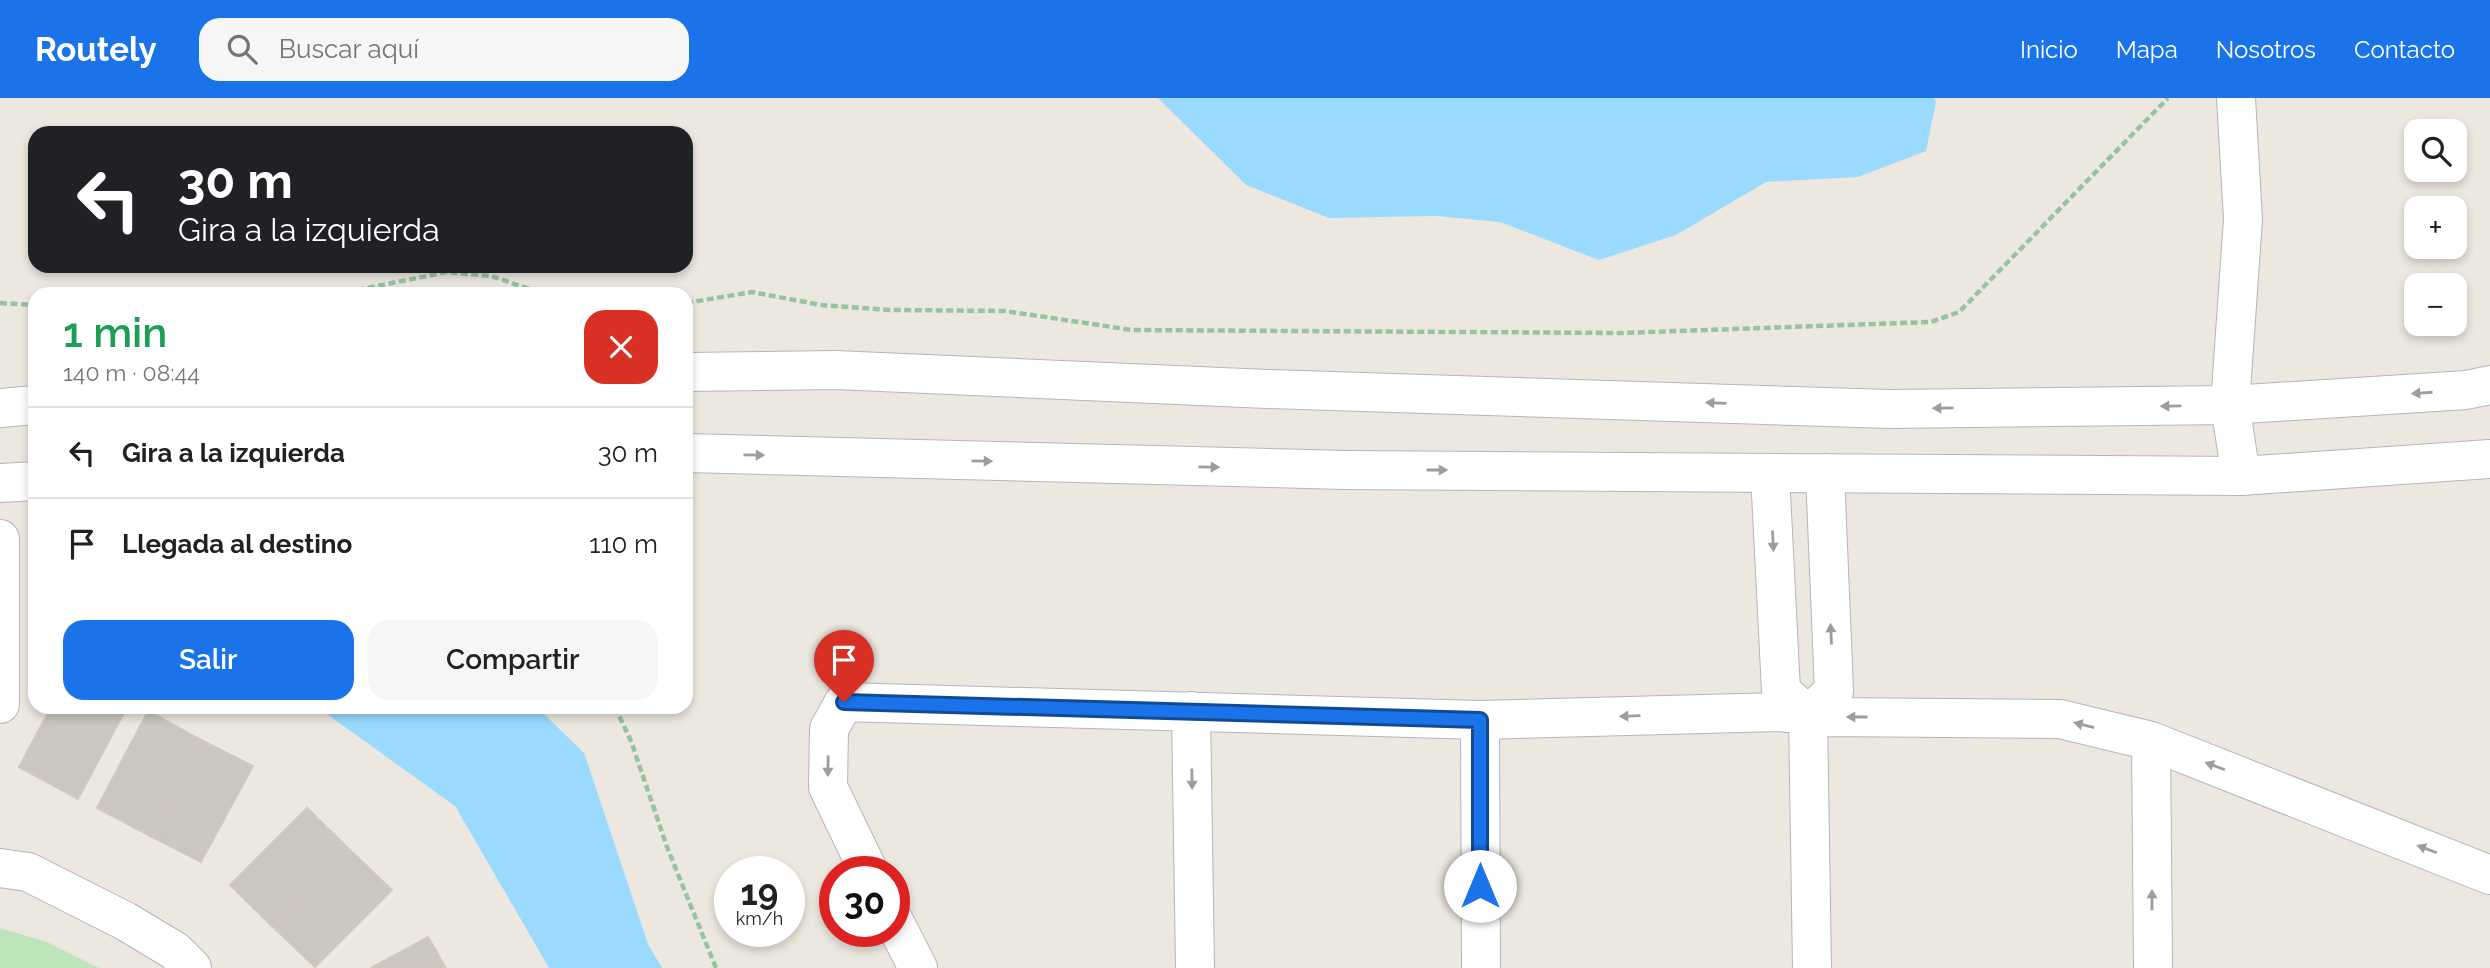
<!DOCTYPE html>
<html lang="es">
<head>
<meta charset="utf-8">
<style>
  body { margin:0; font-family:Raleway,sans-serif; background:#f6f6f6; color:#202124; height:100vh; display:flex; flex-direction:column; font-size:26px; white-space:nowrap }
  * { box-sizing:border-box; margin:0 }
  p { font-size:23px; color:#757577 }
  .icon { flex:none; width:38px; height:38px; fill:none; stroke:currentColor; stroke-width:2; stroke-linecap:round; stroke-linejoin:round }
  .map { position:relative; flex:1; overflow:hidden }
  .details { position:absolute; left:28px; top:189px; width:665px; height:427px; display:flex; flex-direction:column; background:#fff; border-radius:21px; box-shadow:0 4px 10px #0003 }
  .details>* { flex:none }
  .guide { position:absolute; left:28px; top:28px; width:665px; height:147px; border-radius:21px; box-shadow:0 4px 10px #0003; background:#202124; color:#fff; overflow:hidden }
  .tools { position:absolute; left:2404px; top:21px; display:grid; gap:14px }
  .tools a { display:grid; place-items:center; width:63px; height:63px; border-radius:14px; background:#fff; box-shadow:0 4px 10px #0003; font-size:35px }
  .speed { position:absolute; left:714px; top:758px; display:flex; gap:14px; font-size:35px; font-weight:700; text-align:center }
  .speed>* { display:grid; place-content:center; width:91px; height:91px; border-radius:50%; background:#fff; box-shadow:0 4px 10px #0003; line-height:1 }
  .speed small { font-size:18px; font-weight:400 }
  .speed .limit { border:10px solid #d22; background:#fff; color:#111 }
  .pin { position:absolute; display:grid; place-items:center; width:60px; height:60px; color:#fff; margin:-72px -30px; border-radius:50% 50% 50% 0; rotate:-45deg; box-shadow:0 0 7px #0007 }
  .pin .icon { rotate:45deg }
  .me { position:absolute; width:77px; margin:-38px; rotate:0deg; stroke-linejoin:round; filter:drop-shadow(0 0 5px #0008) }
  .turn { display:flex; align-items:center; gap:24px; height:147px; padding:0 35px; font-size:32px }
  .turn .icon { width:91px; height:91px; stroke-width:2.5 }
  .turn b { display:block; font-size:49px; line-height:60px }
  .round { display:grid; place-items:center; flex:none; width:74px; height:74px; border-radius:21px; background:#f6f6f6 }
  .headline { display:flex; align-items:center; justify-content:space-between; height:119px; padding:0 35px }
  h1 { font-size:42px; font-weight:600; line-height:52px; color:#1e9e55 }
  .action { display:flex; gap:14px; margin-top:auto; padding:14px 35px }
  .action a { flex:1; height:80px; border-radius:21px; background:#1a73e8; color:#fff; font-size:28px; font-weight:600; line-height:80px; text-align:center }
  .action a+a { background:#f6f6f6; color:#202124 }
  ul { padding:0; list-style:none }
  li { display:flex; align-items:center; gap:21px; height:91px; padding:0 35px; border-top:2px solid #e0e0e0 }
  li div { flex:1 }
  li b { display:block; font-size:26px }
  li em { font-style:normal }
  header { display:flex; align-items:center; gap:42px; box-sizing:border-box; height:98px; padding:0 35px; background:#1a73e8; color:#fff }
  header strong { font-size:33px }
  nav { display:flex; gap:38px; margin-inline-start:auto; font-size:24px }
  .search { width:490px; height:63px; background:#f6f6f6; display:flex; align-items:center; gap:18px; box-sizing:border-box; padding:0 24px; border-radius:21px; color:#757577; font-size:26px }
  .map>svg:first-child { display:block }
  .green { fill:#bde4ba }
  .water { fill:#9bdaff }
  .building { fill:#cbc6c0; stroke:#d0c9bd; stroke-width:2 }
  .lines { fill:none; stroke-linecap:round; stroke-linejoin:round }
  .street-casing { stroke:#b2b6ba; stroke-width:40 }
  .secondary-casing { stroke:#b3b7bc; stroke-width:40 }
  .path { stroke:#94c59f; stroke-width:4.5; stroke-dasharray:7 3.5; stroke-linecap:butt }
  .street { stroke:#fff; stroke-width:38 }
  .secondary { stroke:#fff; stroke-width:38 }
  .oneway { fill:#9b9da0 }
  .route-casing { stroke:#114b97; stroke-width:18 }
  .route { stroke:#1a73e8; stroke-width:12 }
</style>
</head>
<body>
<header>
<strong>Routely</strong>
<div class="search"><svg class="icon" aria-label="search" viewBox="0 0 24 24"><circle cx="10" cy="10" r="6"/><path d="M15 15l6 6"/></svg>Buscar aquí</div>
<nav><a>Inicio</a><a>Mapa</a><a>Nosotros</a><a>Contacto</a></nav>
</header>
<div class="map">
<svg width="2490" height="870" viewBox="0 0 2490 870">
  <rect width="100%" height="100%" fill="#ece8df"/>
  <!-- green -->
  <path class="green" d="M0 830 47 844 99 870H0Z"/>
  <!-- water -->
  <path class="water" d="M1158 0H1934L1936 4 1926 53 1858 79 1766 84 1676 137 1599 162 1500 124 1436 118 1329 120 1246 87Z
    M317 609H537L584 655 648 846 662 870H549L455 708Z"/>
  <!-- building -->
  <path class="building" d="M51 609H127L78 701 19 669Z
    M148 613 201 642 150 738 97 710Z
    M201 642 253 668 201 764 150 738Z
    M307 710 350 752 273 829 230 787Z
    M350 752 392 792 315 869 273 829Z
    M428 839 446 870H371Z"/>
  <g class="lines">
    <!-- street casing -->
    <g class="street-casing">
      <path id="street" d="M2236 0 2243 121 2230 307 2241 378
        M1770 375 1781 593 1808 617 1812 870
        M0 441V606
        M1191 613 1195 870
        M1808 617 1834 593 1825 375
        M1480 622 1481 870
        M2151 643 2490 777
        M0 770 28 774 125 823 175 853 192 870
        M869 774 828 689 829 631 844 604 1480 622 1779 614 1827 619 2060 621 2151 643 2153 870
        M894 823 918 870"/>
    </g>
    <!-- secondary casing -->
    <g class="secondary-casing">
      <path id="secondary" d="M686 274 835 272 1267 291 1890 311 2230 307 2466 292 2490 287
        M0 310 35 307
        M686 355 1345 372 2241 378 2490 361
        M0 385 35 383"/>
    </g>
    <!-- path -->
    <path class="path" d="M337 196 447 174 491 178 544 196
      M0 205 35 207
      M686 205 752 194 821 207 890 212 1005 213 1132 232 1621 235 1931 224 1959 214 2168 0
      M615 609 631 643 667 749 716 870"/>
    <!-- street -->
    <use href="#street" class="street"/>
    <!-- secondary -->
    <use href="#secondary" class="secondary"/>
  </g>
  <!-- one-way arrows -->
  <defs><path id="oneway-solid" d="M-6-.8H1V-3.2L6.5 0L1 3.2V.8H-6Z" transform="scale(1.75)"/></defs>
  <g class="oneway">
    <use href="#oneway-solid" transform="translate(2422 295) rotate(176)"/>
    <use href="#oneway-solid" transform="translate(1716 305) rotate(-178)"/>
    <use href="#oneway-solid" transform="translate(2171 308) rotate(179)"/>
    <use href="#oneway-solid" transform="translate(1943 310) rotate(179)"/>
    <use href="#oneway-solid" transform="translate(754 357) rotate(1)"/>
    <use href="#oneway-solid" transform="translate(982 363) rotate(1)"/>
    <use href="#oneway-solid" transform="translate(1209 369) rotate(1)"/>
    <use href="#oneway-solid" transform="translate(1437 372)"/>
    <use href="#oneway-solid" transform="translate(1773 443) rotate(87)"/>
    <use href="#oneway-solid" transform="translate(1831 536) rotate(-93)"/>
    <use href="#oneway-solid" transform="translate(1630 618) rotate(178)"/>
    <use href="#oneway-solid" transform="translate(1857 619) rotate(-180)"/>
    <use href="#oneway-solid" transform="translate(2084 627) rotate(-166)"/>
    <use href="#oneway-solid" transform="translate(828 668) rotate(91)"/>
    <use href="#oneway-solid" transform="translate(2215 668) rotate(-159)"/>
    <use href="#oneway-solid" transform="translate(1192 681) rotate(89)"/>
    <use href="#oneway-solid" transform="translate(2427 751) rotate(-159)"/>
    <use href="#oneway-solid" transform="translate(2152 802) rotate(-90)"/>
  </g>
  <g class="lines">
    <!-- route casing -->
    <g class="route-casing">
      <path id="route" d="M844 604 1480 622V788"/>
    </g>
    <!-- route -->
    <use href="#route" class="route"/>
  </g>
</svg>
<div class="tools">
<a><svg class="icon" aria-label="search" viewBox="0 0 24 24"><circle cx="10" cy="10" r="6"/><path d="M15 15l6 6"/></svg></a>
<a>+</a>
<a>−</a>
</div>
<div class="speed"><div>19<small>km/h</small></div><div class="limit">30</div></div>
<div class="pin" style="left:844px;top:604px;background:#d93025"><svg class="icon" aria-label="arrive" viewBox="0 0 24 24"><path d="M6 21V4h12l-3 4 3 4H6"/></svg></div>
<svg class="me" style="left:1480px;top:788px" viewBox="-20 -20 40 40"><circle r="19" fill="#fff"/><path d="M0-13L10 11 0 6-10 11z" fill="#1a73e8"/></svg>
<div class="guide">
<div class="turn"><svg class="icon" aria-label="left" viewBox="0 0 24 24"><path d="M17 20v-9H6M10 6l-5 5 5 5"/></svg><div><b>30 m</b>Gira a la izquierda</div></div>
</div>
<section class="details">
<div class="headline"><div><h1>1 min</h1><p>140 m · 08:44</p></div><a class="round" style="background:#d93025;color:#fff"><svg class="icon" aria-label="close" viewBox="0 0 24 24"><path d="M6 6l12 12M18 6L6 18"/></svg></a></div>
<ul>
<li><svg class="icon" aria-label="left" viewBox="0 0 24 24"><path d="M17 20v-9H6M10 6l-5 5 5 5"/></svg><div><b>Gira a la izquierda</b></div><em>30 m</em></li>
<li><svg class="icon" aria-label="arrive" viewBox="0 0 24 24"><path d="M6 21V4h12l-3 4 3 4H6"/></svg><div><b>Llegada al destino</b></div><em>110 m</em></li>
</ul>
<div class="action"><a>Salir</a><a>Compartir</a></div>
</section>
</div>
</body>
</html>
